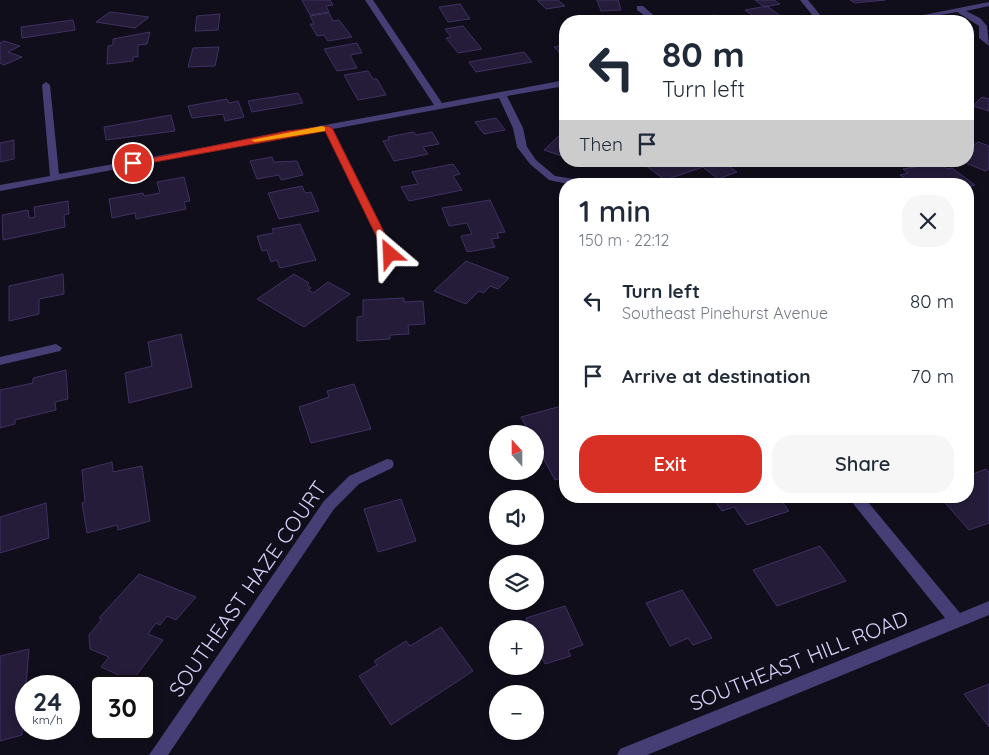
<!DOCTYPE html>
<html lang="en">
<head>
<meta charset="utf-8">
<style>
  body { margin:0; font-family:Quicksand,sans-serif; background:#f6f6f7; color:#1f2937; height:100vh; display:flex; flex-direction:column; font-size:19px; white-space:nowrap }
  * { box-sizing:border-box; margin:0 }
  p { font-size:16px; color:#747a83 }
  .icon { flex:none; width:28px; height:28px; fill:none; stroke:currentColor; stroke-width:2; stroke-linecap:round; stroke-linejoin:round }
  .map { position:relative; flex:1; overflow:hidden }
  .side { position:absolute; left:559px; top:178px; width:415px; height:325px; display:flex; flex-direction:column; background:#fff; border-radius:20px; box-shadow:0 2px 8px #0003 }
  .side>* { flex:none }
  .guide { position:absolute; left:559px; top:15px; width:415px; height:152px; border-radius:20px; box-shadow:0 2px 8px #0003; background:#fff; color:#1f2937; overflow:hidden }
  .needle { width:32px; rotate:339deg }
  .controls { position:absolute; left:489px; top:425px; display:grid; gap:10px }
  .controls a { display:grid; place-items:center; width:55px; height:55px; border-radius:50%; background:#fff; box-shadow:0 2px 8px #0003; font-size:25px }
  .speed { position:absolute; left:15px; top:675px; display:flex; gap:10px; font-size:25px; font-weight:700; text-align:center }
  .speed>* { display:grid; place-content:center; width:65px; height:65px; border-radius:50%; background:#fff; box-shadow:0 2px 8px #0003; line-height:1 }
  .speed small { font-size:12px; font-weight:400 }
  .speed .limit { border:2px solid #111; border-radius:8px; background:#fff; color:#111 }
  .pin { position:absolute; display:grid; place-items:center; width:42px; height:42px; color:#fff; margin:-21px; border:2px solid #fff; border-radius:50%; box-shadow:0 1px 5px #0007 }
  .me { position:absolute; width:55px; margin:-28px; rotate:334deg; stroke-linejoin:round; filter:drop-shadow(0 0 4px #0008) }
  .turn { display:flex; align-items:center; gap:18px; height:105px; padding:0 20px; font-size:22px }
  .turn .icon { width:65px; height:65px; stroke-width:2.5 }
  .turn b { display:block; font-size:35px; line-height:42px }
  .then { display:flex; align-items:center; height:48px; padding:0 20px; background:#0003; gap:10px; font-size:19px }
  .round { display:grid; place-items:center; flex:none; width:52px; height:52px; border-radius:20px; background:#f6f6f7 }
  .head { display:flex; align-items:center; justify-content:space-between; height:85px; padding:0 20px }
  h1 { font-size:30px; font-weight:600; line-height:38px }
  .cta { display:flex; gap:10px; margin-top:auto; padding:10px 20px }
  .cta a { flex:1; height:58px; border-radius:20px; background:#d93025; color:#fff; font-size:20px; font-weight:600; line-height:58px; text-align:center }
  .cta a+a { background:#f6f6f7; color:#1f2937 }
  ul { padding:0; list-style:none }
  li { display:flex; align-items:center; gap:15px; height:75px; padding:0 20px }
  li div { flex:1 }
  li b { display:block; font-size:19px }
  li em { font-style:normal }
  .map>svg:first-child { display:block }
  .building { fill:#251c3a; stroke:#3f3163 }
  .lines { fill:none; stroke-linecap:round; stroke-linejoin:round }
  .minor { fill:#453f75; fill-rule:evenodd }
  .route { fill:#d93025; stroke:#8d1f18 }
  .slow { fill:#f59e0b }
  .labels { text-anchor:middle; stroke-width:4; stroke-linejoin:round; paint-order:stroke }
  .near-street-label { font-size:21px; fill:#d7cff9; stroke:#110e1b }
</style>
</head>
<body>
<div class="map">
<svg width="989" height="755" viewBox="0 0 989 755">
  <rect width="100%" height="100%" fill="#110e1b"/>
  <!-- building -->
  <path class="building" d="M302 0H330L333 5 326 6 329 12 310 15Z
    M537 0H558L565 6 546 9Z
    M597 0H618L621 10 601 11Z
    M755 0H774L780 4 764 7Z
    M850 0H885L855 3Z
    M460 4 470 19 448 22 439 7Z
    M767 6 786 20 761 21 745 10Z
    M110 12 149 17 135 28 96 22Z
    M329 13 333 21 339 20 352 37 328 41 324 35 317 36 310 24H314L310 16Z
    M220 14 218 30 195 31 197 16Z
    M714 15 722 21 683 20Z
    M73 20 75 30 22 38 21 27Z
    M463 26 482 49 458 53 446 38 451 37 445 29Z
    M150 32 147 44 138 45V57H133V61L107 64 108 46 113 45V39Z
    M4 41 20 46 8 52 22 57 4 65 0 63V43Z
    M357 43 362 53 350 55 357 68 337 71 324 49Z
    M565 45V57H564L554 47Z
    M219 47 215 66 188 67 193 48Z
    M524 52 532 62 476 72 469 62Z
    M368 71 373 79H377L386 95 358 100 344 75Z
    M298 93 303 103 252 112 248 101Z
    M982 97 989 99V111L973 106Z
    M227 99 229 103 238 101 244 117 225 121 223 114 192 118 188 106Z
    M171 115 175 131 106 140 104 127Z
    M496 118 505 130 484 134 475 122Z
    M565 130V157L544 150Z
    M414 132 416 135 432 132 439 144 423 147 428 154 394 161 383 141 389 140 388 137Z
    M14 140V159L0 162V143Z
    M978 142 989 146V169L985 171 961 161H968V150Z
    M272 157 274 162 297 161 303 175 281 180 279 175 257 179 250 161Z
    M656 161H721L737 172 718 179 703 167 665 180 645 165Z
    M938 161 947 169 952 168 975 185 968 187V184H911L900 175 908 173 903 169 920 166 915 162Z
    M453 164 460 174 453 176 462 190 409 201 401 187 418 184 412 172Z
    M184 177 190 201 184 202 186 209 136 219 135 213 112 218 109 199 143 193 144 196 160 193 157 182Z
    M302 186 305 193 311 192 319 211 279 219 268 193Z
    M490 200 505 232 497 233 499 238 491 239 495 247 467 252 461 236 472 234 467 223 449 226 442 208Z
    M68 201 69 214 64 215 65 227 3 240 2 215 28 210 29 218 35 217 34 207Z
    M300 224 316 260 280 268 277 260 271 262 267 250 262 251 257 236 274 233 272 229Z
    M466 261 509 278 498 289 490 286 484 293 479 291 466 304 434 291Z
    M63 274 64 294 39 299V314L9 321V286Z
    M294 274 309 283 307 285 311 288 308 290 313 293 328 282 350 294 304 327 257 299Z
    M404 298V302L423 301 425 324 408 325 409 334 390 335V339L357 341V317L363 316V300Z
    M181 334 192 387 129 403 125 373 152 366 148 342Z
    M66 370 68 399 55 402 56 410 15 420V424L0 428V390L33 383V378Z
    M354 384 371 429 311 443 299 407 329 397 327 391Z
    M565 405V477L555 480 535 443V434H530L521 417Z
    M112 462 113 472 142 466 150 521 118 530 117 525 87 533 82 503 85 502 82 470Z
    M986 469 989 472V523L969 530 939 496H968V476Z
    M711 496H778L789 511 747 525 734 507 722 511Z
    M401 499 416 541 378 552 364 509Z
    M46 503 49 538 0 553V517Z
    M820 546 846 581 777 606 753 570Z
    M139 574 196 597 176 620 167 616 160 625 156 623 148 634 163 640 132 681 101 667 109 657 90 649 89 635 102 619 99 618Z
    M682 590 712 638 693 645 688 638 670 646 646 603Z
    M565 606 583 645 568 650 571 656 545 664 535 641V629H530L526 618Z
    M441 627 473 671 391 725 359 676 377 665 374 661 406 641 410 646Z
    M29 649 22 735 0 741V656Z
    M989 684V727L964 694Z"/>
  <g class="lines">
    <!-- minor -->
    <path class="minor" d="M365 0H373L442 103 565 80V86L507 96 523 128 527 147 536 160 555 176 587 181 592 184H568L549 180 530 164 517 147 513 128 499 98 333 129 395 254 390 257 385 254 325 130 0 191V185L50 176 42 85 46 82 50 85 59 174 434 105Z
      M800 0H808L825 21H817Z
      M989 2V6L966 11 980 18 987 26 989 46 979 38V26L957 12 908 21H893Z
      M637 6H643L660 21H652L637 10Z
      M56 344 62 348 60 351 0 365V357Z
      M387 459 392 460 394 464 392 468 359 484 334 509 168 755H149L324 501 349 476Z
      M847 496H863L960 613 989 601V615L647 755H617L620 749 945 618Z"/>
  </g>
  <!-- route -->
  <path class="route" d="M328 126 332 128 395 254 393 256 385 254 325 131 133 166 128 163 287 131Z"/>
  <!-- slow -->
  <path class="slow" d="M322 126 325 127V131L255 142 251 140Z"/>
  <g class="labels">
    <!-- near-street labels -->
    <g class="near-street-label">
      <text transform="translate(248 589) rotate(-55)" y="7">SOUTHEAST HAZE COURT</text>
      <text transform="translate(799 661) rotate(-22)" y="7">SOUTHEAST HILL ROAD</text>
    </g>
  </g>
</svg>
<div class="controls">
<a><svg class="needle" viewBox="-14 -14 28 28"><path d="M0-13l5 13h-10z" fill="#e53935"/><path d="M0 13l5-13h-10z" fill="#747a83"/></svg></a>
<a><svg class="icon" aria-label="sound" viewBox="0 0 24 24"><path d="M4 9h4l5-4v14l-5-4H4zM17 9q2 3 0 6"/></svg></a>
<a><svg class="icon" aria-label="layers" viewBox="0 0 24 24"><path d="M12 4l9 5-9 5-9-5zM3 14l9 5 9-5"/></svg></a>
<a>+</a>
<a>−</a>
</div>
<div class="speed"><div>24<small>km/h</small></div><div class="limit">30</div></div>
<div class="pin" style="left:133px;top:163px;background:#d93025"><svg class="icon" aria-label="arrive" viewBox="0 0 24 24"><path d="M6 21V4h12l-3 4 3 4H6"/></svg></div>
<svg class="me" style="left:390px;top:254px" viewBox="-20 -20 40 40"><path d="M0-17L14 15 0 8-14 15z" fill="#d93025" stroke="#fff" stroke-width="4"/></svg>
<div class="guide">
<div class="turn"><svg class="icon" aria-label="left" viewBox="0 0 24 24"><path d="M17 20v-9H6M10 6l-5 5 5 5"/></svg><div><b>80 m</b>Turn left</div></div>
<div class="then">Then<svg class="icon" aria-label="arrive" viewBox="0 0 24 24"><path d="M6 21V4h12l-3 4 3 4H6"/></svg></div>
</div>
<section class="side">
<div class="head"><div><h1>1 min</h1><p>150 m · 22:12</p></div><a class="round"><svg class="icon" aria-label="close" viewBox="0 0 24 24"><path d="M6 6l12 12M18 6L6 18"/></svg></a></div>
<ul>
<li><svg class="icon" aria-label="left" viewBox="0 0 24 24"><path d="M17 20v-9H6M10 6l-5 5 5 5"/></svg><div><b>Turn left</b><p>Southeast Pinehurst Avenue</p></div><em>80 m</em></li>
<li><svg class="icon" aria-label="arrive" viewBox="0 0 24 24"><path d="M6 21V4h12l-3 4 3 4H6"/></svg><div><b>Arrive at destination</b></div><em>70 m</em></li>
</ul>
<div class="cta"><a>Exit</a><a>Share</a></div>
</section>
</div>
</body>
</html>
